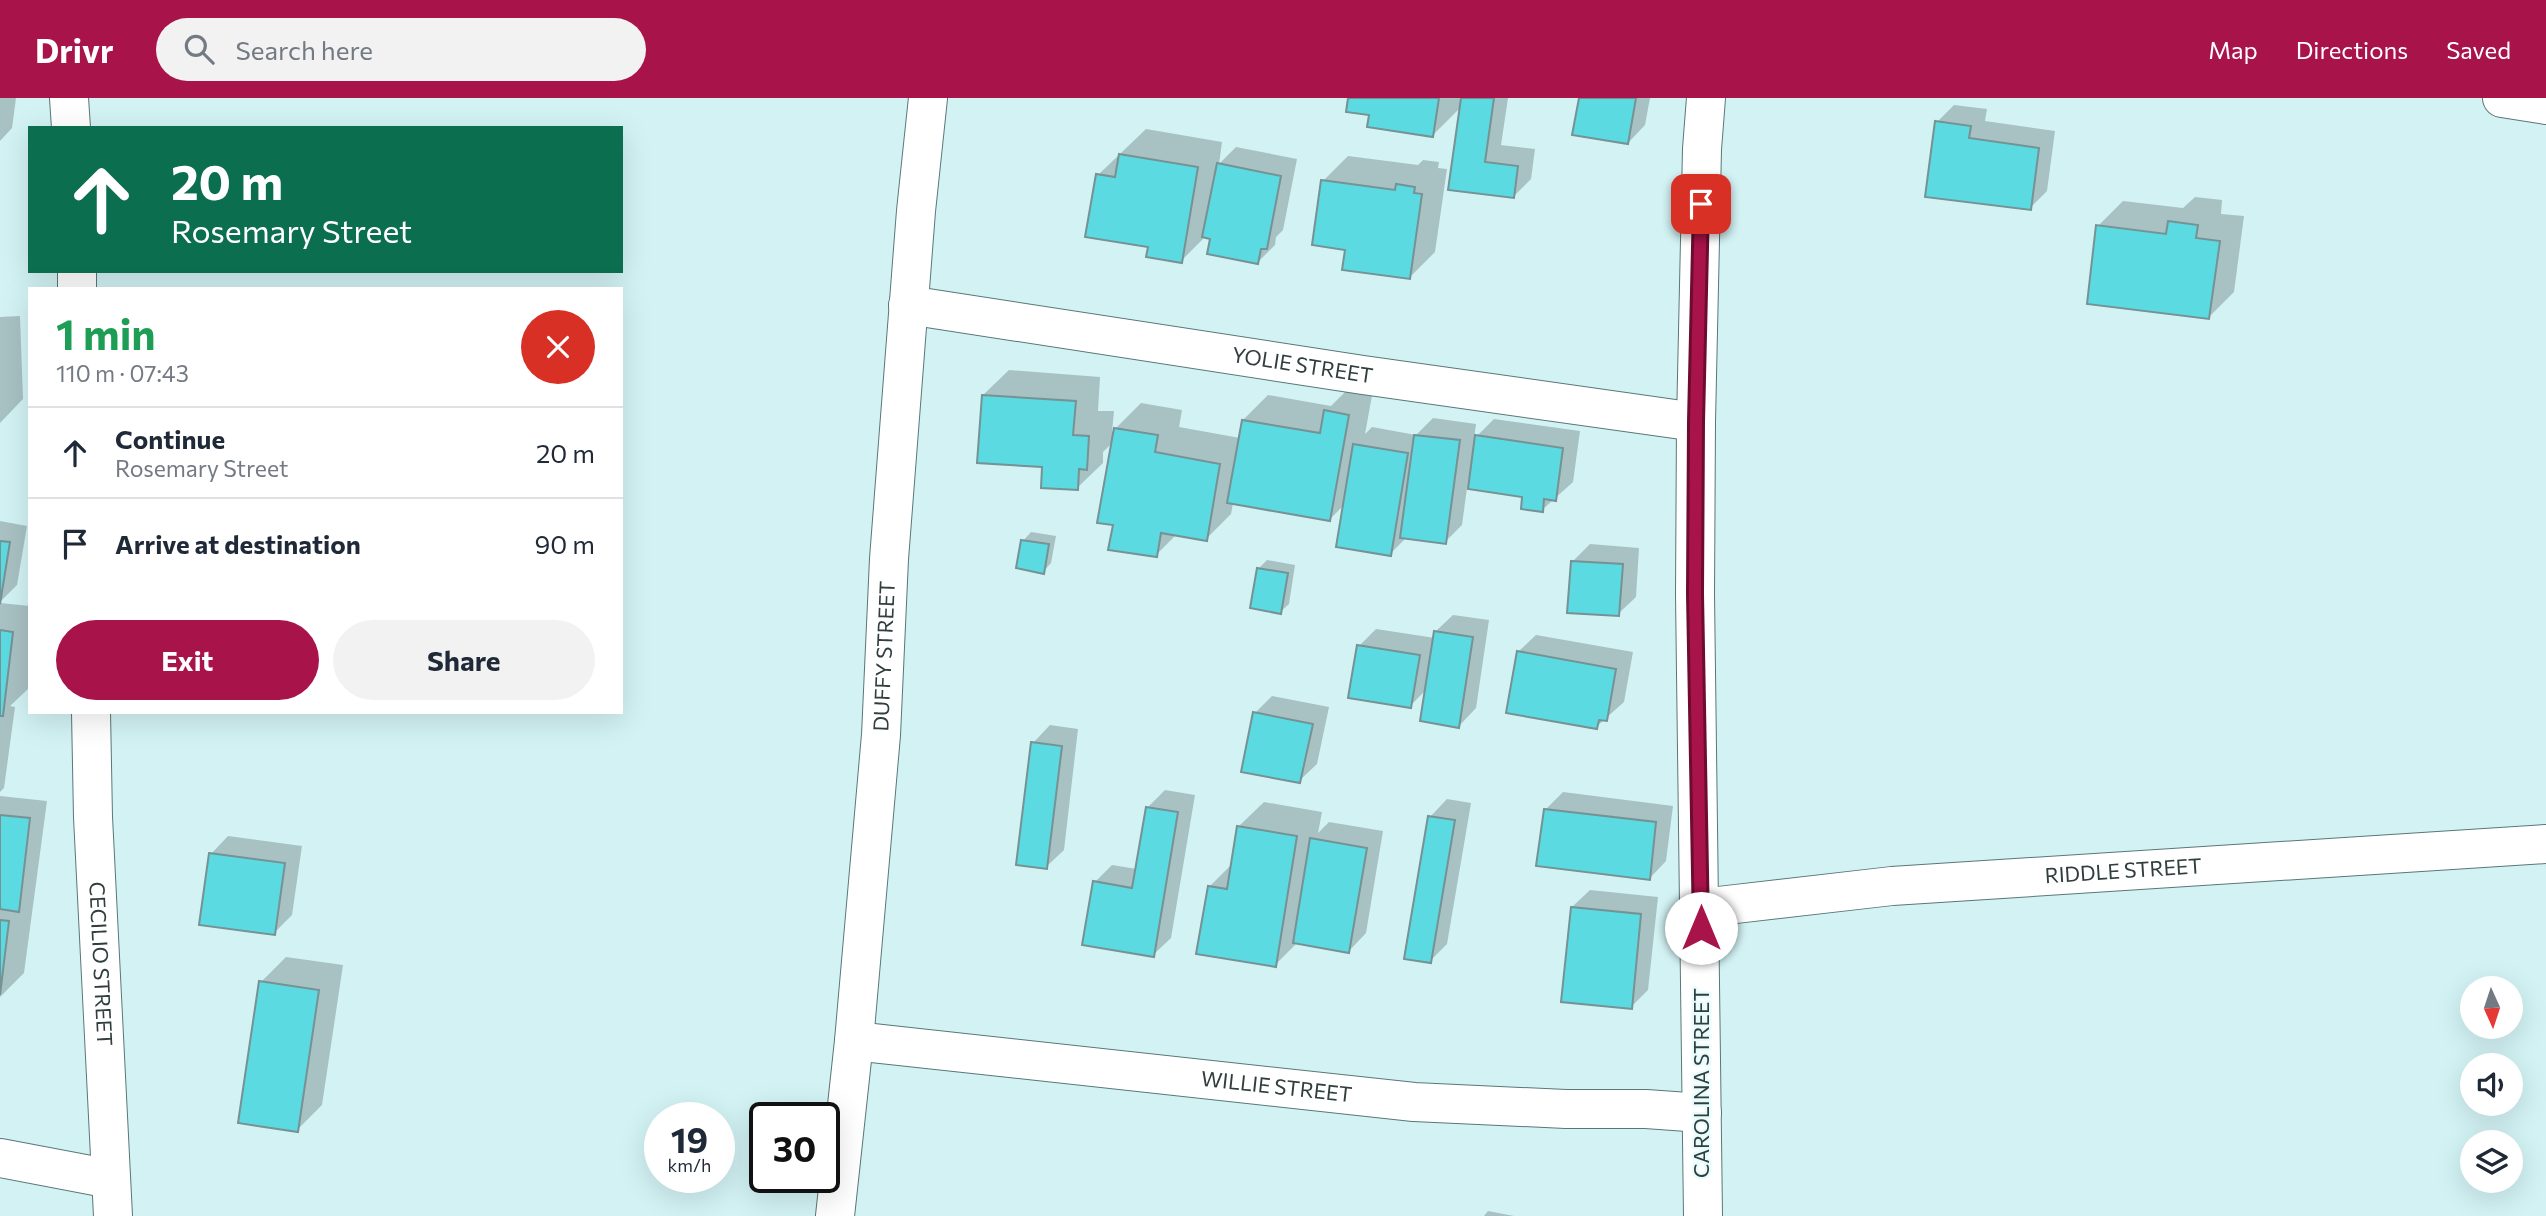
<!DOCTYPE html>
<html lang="en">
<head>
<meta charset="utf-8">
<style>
  body { margin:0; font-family:Commissioner,sans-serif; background:#f2f2f3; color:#1f2937; height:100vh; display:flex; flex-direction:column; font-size:26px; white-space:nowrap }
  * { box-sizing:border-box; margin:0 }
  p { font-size:23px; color:#747a83 }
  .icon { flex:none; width:38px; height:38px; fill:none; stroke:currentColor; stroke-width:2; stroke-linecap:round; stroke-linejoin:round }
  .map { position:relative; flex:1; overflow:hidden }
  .drawer { position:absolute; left:28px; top:189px; width:595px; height:427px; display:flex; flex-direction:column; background:#fff; border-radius:0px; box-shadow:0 7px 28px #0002 }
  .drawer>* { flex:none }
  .top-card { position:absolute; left:28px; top:28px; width:595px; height:147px; border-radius:0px; box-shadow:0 7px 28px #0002; background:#0b6e4f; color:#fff; overflow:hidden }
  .needle { width:46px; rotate:177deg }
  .tools { position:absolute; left:2460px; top:878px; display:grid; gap:14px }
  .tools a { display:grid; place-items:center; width:63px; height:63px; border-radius:50%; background:#fff; box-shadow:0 7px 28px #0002; font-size:35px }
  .speed { position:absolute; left:644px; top:1004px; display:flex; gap:14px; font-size:35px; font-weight:700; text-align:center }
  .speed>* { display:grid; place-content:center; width:91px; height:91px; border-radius:50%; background:#fff; box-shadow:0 7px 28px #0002; line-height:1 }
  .speed small { font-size:18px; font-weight:400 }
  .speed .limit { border:4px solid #111; border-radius:10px; background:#fff; color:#111 }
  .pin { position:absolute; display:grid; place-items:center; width:60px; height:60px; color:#fff; margin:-30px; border-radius:14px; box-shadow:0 4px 10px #0006 }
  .me { position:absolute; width:77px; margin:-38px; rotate:0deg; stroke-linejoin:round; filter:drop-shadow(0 0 5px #0008) }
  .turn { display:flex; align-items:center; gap:24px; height:147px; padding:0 28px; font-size:32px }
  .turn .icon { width:91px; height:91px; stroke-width:2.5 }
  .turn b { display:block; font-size:49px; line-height:60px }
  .round { display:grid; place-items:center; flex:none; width:74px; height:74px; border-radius:37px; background:#f2f2f3 }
  .headline { display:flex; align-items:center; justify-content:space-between; height:119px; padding:0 28px }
  h1 { font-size:42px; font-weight:700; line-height:52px; color:#1e9e55 }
  .button { display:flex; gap:14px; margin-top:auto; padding:14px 28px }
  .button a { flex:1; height:80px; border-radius:42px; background:#a8134a; color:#fff; font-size:28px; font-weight:700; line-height:80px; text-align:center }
  .button a+a { background:#f2f2f3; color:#1f2937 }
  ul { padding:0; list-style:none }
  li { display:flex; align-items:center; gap:21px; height:91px; padding:0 28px; border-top:2px solid #e0e1e3 }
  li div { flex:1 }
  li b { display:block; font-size:26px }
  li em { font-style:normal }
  header { display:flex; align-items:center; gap:42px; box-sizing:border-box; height:98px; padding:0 35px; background:#a8134a; color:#fff }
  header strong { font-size:33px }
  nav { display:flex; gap:38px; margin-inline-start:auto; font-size:24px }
  .search { width:490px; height:63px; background:#f2f2f3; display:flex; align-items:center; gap:18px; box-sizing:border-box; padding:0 24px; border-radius:38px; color:#747a83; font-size:26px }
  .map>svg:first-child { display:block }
  .shadow { fill:#0003 }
  .building { fill:#5cdae2; stroke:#759294; stroke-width:2 }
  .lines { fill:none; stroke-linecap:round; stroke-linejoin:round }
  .minor-casing { stroke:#5a7778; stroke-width:40 }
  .minor { stroke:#fff; stroke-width:38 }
  .route-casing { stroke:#6d0c30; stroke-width:18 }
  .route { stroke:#a8134a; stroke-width:12 }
  .labels { text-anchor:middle; stroke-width:5; stroke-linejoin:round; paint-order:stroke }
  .street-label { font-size:21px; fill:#313e3e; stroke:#e9fcfd }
</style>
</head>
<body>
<header>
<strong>Drivr</strong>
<div class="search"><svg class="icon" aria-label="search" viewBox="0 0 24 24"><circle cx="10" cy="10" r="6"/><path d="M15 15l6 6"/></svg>Search here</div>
<nav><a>Map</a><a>Directions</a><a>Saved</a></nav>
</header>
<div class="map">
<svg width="2546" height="1118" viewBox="0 0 2546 1118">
  <rect width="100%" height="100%" fill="#d2f2f4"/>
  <!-- shadow -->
  <path class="shadow" d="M0 0H16L12 30 0 43Z
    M1350 0H1508L1501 47 1535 51 1531 81 1513 99 1450 90 1462 8 1433 37 1371 16Z
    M1580 0H1650L1645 27 1628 45Z
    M1954 7 1987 11 1985 23 2055 33 2047 93 2030 110 1937 24Z
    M1146 31 1222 44 1219 66 1236 49 1297 61 1283 132 1276 139 1275 147 1258 164 1206 138 1181 163 1150 148 1098 77Z
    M1348 58 1418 67 1423 62 1439 64 1438 70 1447 71 1435 154 1410 179 1323 83Z
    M2195 99 2222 102 2221 116 2244 118 2234 194 2208 220 2098 128 2123 103 2183 110Z
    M20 218 23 301 0 325V219Z
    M1009 272 1100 279 1098 313H1114L1112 334 1141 305 1182 312 1179 329 1240 340 1243 322 1268 297 1331 308 1351 288 1373 292 1365 336 1372 329 1416 337 1433 320 1476 326 1474 341 1494 321 1580 333 1573 384 1542 412 1524 397 1467 390 1462 427 1445 444 1407 439 1390 456 1345 406 1329 422 1233 405 1231 416 1206 441 1177 436 1156 457 1115 425 1113 344 1103 354V365L1077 390 1044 367 983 297Z
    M0 423 27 428 17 487 0 504Z
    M1031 434 1056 438 1051 465 1043 474 1023 443Z
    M1590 446 1639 450 1636 499 1618 516 1572 464Z
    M1267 462 1295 467 1289 506 1280 514 1258 471Z
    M0 505 30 508 28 591 10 608 15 609 4 690 0 694Z
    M1453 517 1489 522 1476 610 1459 628 1426 592 1410 608 1359 548 1376 531 1435 540V534Z
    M1536 537 1633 554 1624 604 1596 629 1518 554Z
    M1272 598 1329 609 1317 666 1299 683 1255 615Z
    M1050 627 1078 631 1064 752 1046 769 1033 645Z
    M1165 692 1195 697 1171 840 1153 857 1095 784 1112 767 1137 771 1148 709Z
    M1563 694 1673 708 1666 763 1649 781 1545 712Z
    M0 698 47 703 24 875 0 899Z
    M1447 701 1471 705 1447 846 1430 863V719Z
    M1264 704 1322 714 1318 735 1329 724 1383 733 1366 835 1349 853 1298 844 1275 867 1209 789 1233 765 1238 729Z
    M228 738 302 748 292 817 274 835 211 756Z
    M1590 792 1658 799 1648 892 1631 909 1572 809Z
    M286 859 343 867 322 1007 297 1032 261 884Z
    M1488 1113 1514 1118H1484Z"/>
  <!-- building -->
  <path class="building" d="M1348 0H1439L1433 39 1367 29 1369 17 1346 14Z
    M1461 0H1494L1485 64 1518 68 1514 100 1448 92Z
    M1579 0H1636L1628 46 1572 37Z
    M1935 23 1971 28 1969 40 2039 50 2031 112 1925 99Z
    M1119 56 1198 69 1182 165 1146 159 1148 149 1085 139 1096 76 1115 79Z
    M1217 65 1281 78 1267 151H1261L1258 166 1207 156 1210 141 1202 139Z
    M1321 82 1395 92 1396 86 1415 89 1414 95 1422 96 1410 181 1342 172 1345 152 1312 147Z
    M2168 123 2198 127 2196 140 2220 143 2209 221 2087 206 2096 127 2166 136Z
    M982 297 1076 303 1073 337 1089 338 1087 372 1079 371 1078 392 1041 390 1042 369 977 365Z
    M1324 312 1349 317 1330 423 1227 405 1242 322 1320 335Z
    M1114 330 1158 337 1155 354 1220 366 1207 443 1161 435 1157 459 1108 452 1113 427 1097 425Z
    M1414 337 1460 342 1446 446 1400 440Z
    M1475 337 1563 350 1556 403 1544 401 1543 414 1521 411 1522 399 1468 391Z
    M1353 346 1408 355 1391 458 1336 449Z
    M1021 442 1049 446 1044 476 1016 470Z
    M0 443 10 444 0 506Z
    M1571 463 1623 466 1619 518 1567 515Z
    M1257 470 1288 475 1281 516 1250 510Z
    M0 532 13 534 3 618H0Z
    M1434 533 1473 539 1459 630 1420 623Z
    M1357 547 1420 557 1411 610 1348 600Z
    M1517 553 1616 571 1607 623 1599 622 1597 631 1506 615Z
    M1253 614 1313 626 1300 685 1241 674Z
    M1031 644 1062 648 1047 771 1016 767Z
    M1146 709 1178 714 1154 859 1082 847 1093 783 1132 790Z
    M1544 711 1656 724 1650 782 1536 768Z
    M0 717 30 720 19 814 0 811Z
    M1428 718 1455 722 1431 865 1404 861Z
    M1237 728 1297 738 1276 869 1196 856 1208 788 1227 791Z
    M1310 740 1367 750 1349 855 1293 845Z
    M209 755 285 765 275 837 199 827Z
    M1571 809 1641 816 1632 911 1561 904Z
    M0 822 9 823 0 897Z
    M259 883 319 892 298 1034 238 1025Z"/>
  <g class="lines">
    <!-- minor casing -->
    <g class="minor-casing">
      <g id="minor">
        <path d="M69 0 71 30"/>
        <path d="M2502 0 2546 7"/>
        <path d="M77 173V191"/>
        <path id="s1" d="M908 207 1363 277 1696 324"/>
        <path id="s2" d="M91 614 93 719 113 1118"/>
        <path id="s3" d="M1701 810 1892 788 2546 746"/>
        <path id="s4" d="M854 943 1414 1004 1566 1011H1646L1702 1015"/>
        <path d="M0 1060 111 1081"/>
        <path id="s5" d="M835 1118 854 943 881 637 889 461 916 113 928 0"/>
        <path d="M1703 1118 1695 496 1696 324 1702 51 1706 0"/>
      </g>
    </g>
    <!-- minor -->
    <use href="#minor" class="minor"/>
  </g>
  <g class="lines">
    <!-- route casing -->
    <g class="route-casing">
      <path id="route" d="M1701 830 1695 496 1696 324 1701 106"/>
    </g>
    <!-- route -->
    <use href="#route" class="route"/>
  </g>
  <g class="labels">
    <!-- street labels -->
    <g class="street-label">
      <text dy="7" stroke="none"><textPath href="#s1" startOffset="399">YOLIE STREET</textPath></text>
      <text dy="7" stroke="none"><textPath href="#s5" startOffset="562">DUFFY STREET</textPath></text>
      <text dy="7" stroke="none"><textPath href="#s3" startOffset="424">RIDDLE STREET</textPath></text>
      <text dy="7" stroke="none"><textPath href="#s2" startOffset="252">CECILIO STREET</textPath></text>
      <text transform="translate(1702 985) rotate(-90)" y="7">CAROLINA STREET</text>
      <text dy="7" stroke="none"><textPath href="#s4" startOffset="425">WILLIE STREET</textPath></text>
    </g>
  </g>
</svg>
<div class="tools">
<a><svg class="needle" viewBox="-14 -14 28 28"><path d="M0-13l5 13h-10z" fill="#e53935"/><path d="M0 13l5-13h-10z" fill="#747a83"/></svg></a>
<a><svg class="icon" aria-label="sound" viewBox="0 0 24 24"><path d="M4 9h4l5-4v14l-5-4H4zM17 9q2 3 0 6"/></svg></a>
<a><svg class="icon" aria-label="layers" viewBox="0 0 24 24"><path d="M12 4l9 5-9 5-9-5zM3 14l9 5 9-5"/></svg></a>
</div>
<div class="speed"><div>19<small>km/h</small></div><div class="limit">30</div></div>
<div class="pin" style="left:1701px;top:106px;background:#d93025"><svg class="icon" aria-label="arrive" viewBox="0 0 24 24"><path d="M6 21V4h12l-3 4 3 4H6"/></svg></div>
<svg class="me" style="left:1701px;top:830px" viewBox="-20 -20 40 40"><circle r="19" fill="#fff"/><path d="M0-13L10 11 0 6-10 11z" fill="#a8134a"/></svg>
<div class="top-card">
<div class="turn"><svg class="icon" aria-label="ahead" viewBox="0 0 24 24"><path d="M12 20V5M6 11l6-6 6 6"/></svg><div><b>20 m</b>Rosemary Street</div></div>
</div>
<section class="drawer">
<div class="headline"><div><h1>1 min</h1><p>110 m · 07:43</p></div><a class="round" style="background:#d93025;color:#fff"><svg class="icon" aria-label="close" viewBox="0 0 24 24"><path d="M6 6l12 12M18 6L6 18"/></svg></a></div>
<ul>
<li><svg class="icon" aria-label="ahead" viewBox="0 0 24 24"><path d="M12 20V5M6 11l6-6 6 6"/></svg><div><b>Continue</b><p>Rosemary Street</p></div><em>20 m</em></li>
<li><svg class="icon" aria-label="arrive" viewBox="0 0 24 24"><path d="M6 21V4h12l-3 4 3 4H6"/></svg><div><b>Arrive at destination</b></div><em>90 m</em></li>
</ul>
<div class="button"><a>Exit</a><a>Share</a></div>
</section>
</div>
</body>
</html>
